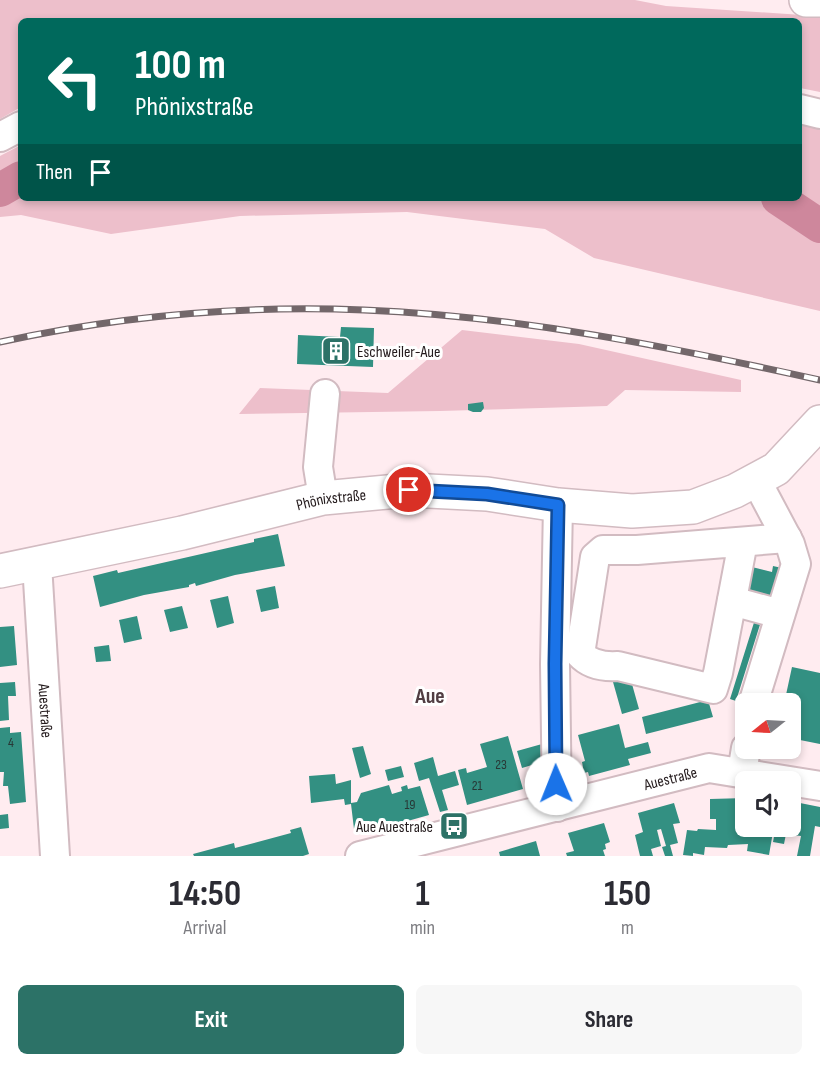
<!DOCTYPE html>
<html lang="en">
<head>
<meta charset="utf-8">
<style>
  body { margin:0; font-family:"Sofia Sans Condensed",sans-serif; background:#f7f7f7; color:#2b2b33; height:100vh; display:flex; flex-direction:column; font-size:22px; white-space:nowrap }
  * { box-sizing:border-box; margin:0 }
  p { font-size:20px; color:#7c7c81 }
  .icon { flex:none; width:33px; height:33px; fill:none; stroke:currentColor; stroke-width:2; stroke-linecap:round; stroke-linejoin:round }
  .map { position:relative; height:856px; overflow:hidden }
  .sheet { display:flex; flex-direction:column; background:#fff; flex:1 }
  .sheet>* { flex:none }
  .banner { position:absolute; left:18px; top:18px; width:784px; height:183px; border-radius:9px; box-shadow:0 3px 9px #0003; background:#00695c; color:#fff; overflow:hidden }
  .needle { width:39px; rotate:252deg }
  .tools { position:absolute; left:735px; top:693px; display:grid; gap:12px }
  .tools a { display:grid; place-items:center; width:66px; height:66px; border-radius:9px; background:#fff; box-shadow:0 3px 9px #0003; font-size:30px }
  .pin { position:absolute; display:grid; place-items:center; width:51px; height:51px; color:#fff; margin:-26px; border:3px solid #fff; border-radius:50%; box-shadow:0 2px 6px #0007 }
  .me { position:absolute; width:66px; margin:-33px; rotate:359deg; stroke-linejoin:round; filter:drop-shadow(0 0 4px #0008) }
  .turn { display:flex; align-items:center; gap:21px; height:126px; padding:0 18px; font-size:27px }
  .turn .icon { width:78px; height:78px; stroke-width:2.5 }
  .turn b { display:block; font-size:42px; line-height:51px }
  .then { display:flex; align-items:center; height:57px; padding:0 18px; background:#0003; gap:12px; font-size:22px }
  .eta { display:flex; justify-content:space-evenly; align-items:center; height:102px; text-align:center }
  .eta b { font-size:36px; font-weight:700; line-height:42px }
  .action { display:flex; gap:12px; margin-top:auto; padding:12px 18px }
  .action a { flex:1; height:69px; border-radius:9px; background:#2c7267; color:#fff; font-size:24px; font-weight:700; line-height:69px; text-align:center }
  .action a+a { background:#f7f7f7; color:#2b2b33 }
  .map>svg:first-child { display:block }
  .green { fill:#edbfcb }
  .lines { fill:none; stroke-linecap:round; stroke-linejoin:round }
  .river { stroke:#ce879c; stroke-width:34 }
  .building { fill:#339082 }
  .minor-casing { stroke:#d2bbc1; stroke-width:32 }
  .major-casing { stroke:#d2bbc1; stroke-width:36 }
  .minor { stroke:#fff; stroke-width:28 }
  .major { stroke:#fff; stroke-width:33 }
  .rail-casing { stroke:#73676a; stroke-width:7 }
  .rail { stroke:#fff; stroke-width:4.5; stroke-dasharray:14; stroke-linecap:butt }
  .route-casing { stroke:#114b97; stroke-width:15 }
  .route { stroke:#1a73e8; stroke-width:10 }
  .labels { text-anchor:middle; stroke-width:6; stroke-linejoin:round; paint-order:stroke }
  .number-label { font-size:14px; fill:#283836 }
  .poi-label { font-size:16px; fill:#241b1d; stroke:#fff; text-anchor:start }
  .street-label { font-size:16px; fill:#241b1d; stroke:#fff }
  .district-label { font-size:22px; font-weight:bold; fill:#513e43; stroke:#fff }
</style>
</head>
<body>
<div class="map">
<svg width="820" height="856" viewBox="0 0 820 856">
  <rect width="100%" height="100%" fill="#ffecf0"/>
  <!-- green -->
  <path class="green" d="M0 0H635L666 6 802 15 820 14V92L800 88V21H21V107L0 119Z
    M800 122 820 126V311L594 258 545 229 407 212 240 216 111 234 21 215 0 217V156L21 145V198H800Z
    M462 330 579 344 741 380V392L625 390 607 406 440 411 239 414 260 388 388 393Z"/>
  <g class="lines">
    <!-- river -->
    <path class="river" d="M0 190 21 178
      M778 198 820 226"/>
  </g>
  <!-- building -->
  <path class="building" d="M341 327 374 328 373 367 297 364 298 335 340 337Z
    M483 402 484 408 481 412H473L468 410V404Z
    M278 534 285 566 235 575 196 586 195 583 189 585V587L144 595 100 607 93 576 117 570 118 573 254 542V539Z
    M773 566 782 568 775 601 746 595 752 567 772 572Z
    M275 586 279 608 261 612 256 590Z
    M228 596 234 623 217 628 210 600Z
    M182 606 188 628 170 632 164 610Z
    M757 613 763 615 736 701 730 699Z
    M137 616 142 639 124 643 119 620Z
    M14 626 17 665 0 667V627Z
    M109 645 111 661 96 662 94 647Z
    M792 667 820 673V744L790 738V704H784Z
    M630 677 639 709 622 714 613 682Z
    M15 682 16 696H8L9 720 0 721V683Z
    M708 700 713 717 646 734 642 717Z
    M619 724 625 748 648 742 651 753 628 759 630 765 589 776 588 772 584 773 582 762 585 761 578 735Z
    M10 727V733L21 732 26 802 10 804 8 786H3L4 772H0V728Z
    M508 736 523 789 467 805 458 770 466 768 467 773 487 767 480 744Z
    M542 744V762L522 768 517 751Z
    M363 746 371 774 360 778 352 748Z
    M433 757 438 776 455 771 459 785 442 790 448 810 440 812 429 778 419 781 414 763Z
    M401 766 404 777 388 781 385 770Z
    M335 774 336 784 351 780V803L357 802 361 793 389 785 392 794 402 791 401 787 407 785 408 789 420 786 429 815 372 831 370 825 354 829 351 804 345 805 344 799 311 803 309 776Z
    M746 798V826H774L769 855 747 851 748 844 728 845 727 848 705 847 704 855 693 853V856L683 855 687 830 697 831 698 829 716 830V819H710V799Z
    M790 801 820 807V827L815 826 810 856H797L801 836 786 834 784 844 773 842 776 826H790Z
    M674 803 680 823 673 824 678 843 670 845 673 856H665L662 847 666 846 661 829 657 830 661 846 651 849 653 856H640L635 835 643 832 638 813Z
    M8 814 9 828 0 829V815Z
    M604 823 610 842 605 844 606 849 603 850 605 856H567L566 853 574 851 568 833Z
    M301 827 309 854 303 856H194L193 854 234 843 235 848 291 833 290 830Z
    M536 841 540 856H500L499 852Z"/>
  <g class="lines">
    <!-- minor casing -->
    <g class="minor-casing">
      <g id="minor">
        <path d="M800 109 820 114"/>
        <path d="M0 137 21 126"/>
        <path d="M323 498 318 467 325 394"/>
        <path d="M743 542 718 673 713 689 618 666C603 667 590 665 580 654L595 557 603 550H637L787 538"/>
        <path id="s1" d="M37 564 55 856"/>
        <path d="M732 601 780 614"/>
        <path d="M753 704 796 564 790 544 756 480"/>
        <path d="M742 773 746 748"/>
        <path d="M557 807 555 664 558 505"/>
        <path id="s2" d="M360 856 709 768 820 786"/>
      </g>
    </g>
    <!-- major casing -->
    <g class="major-casing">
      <g id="major">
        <path d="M806 0H820"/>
        <path id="s3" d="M0 571 182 533 323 498 409 490 487 494 558 505 632 511 693 507 735 491 776 469 820 422"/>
      </g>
    </g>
    <!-- minor -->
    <use href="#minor" class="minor"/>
    <!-- major -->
    <use href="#major" class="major"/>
    <!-- rail casing -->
    <g class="rail-casing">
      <path id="rail" d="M0 342C119 316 242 305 364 310 518 316 670 347 820 380"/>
    </g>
    <!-- rail -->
    <use href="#rail" class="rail"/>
  </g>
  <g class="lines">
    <!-- route casing -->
    <g class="route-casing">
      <path id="route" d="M409 490 487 494 558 505 555 664 556 784"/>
    </g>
    <!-- route -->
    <use href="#route" class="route"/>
  </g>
  <!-- icons -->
  <defs>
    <g id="building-square" transform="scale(1.5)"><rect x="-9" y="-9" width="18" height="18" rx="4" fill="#2c7267" stroke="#fff"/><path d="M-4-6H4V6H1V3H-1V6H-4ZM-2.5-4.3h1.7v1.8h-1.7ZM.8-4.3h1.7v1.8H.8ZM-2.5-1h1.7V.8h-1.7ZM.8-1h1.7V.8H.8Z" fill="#fff"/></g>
    <g id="bus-square" transform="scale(1.5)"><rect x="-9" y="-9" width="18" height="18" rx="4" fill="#2c7267" stroke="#fff"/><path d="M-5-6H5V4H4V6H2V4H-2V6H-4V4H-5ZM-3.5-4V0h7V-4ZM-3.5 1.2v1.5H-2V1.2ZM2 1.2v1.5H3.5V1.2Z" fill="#fff"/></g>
  </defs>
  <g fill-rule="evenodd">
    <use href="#building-square" x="336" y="351"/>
    <use href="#bus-square" x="454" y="826"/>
  </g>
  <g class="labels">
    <!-- number labels -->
    <g class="number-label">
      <text x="11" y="747">4</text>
      <text x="501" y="769">23</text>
      <text x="477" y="790">21</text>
      <text x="410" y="809">19</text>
    </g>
    <!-- poi labels -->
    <g class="poi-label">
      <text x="357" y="357">Eschweiler-Aue</text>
      <text x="433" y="832" text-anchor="end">Aue Auestraße</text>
    </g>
    <!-- street labels -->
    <g class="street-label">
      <text dy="6" stroke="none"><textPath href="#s3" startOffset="339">Phönixstraße</textPath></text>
      <text dy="6" stroke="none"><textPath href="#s1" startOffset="147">Auestraße</textPath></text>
      <text dy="6" stroke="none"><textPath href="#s2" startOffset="320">Auestraße</textPath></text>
    </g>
    <!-- district labels -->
    <g class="district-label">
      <text x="430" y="703">Aue</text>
    </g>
  </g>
</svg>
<div class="tools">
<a><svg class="needle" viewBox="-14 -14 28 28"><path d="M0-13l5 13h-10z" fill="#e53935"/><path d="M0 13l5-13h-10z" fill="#7c7c81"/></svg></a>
<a><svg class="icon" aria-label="sound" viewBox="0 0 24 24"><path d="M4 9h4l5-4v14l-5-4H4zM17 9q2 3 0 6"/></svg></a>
</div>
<div class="pin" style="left:409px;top:490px;background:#d93025"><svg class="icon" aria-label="arrive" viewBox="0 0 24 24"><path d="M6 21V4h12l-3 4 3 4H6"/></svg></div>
<svg class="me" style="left:556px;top:784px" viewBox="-20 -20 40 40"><circle r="19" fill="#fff"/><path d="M0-13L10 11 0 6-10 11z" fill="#1a73e8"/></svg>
<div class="banner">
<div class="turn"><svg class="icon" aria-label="left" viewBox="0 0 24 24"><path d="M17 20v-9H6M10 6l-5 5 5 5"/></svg><div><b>100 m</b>Phönixstraße</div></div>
<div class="then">Then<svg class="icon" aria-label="arrive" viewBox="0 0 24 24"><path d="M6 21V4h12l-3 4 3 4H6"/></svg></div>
</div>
</div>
<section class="sheet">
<div class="eta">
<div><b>14:50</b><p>Arrival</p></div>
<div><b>1</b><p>min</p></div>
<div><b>150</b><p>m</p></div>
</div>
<div class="action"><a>Exit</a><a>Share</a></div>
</section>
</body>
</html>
